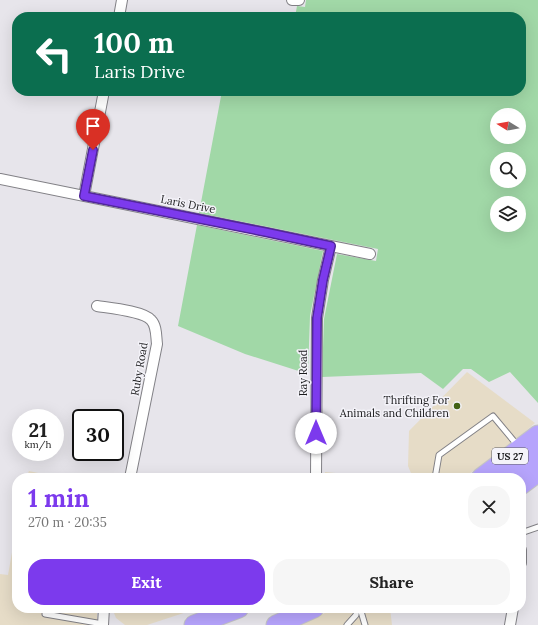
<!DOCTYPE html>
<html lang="en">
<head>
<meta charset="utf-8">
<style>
  body { margin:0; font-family:Lora,serif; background:#f6f6f6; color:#222; height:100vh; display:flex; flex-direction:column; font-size:15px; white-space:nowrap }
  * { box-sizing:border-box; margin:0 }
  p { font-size:13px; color:#767676 }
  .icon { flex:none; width:22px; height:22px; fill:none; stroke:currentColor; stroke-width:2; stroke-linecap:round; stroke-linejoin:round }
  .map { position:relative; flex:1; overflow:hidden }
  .sheet { position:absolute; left:12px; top:473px; width:514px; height:140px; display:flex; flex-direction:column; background:#fff; border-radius:16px; box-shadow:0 4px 16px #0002 }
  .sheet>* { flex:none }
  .banner { position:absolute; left:12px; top:12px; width:514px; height:84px; border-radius:16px; box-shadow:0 4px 16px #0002; background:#0b6e4f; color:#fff; overflow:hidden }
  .needle { width:26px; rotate:281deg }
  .fabs { position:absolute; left:490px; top:108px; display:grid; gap:8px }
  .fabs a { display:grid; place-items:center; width:36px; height:36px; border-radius:50%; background:#fff; box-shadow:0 4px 16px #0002; font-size:20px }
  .speed { position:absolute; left:12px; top:409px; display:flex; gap:8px; font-size:20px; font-weight:700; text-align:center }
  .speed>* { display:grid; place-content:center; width:52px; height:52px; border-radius:50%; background:#fff; box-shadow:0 4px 16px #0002; line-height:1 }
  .speed small { font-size:10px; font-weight:400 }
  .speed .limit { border:2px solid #111; border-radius:6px; background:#fff; color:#111 }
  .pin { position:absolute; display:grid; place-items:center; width:34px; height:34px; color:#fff; margin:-41px -17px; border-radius:50% 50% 50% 0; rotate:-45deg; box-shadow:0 0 4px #0007 }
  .pin .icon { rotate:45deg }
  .me { position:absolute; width:44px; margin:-22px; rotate:0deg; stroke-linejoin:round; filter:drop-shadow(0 0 3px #0008) }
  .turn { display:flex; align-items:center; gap:14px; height:84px; padding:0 16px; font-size:18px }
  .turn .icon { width:52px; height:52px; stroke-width:2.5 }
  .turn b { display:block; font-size:28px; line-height:34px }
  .round { display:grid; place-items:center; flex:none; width:42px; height:42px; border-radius:16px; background:#f6f6f6 }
  .headline { display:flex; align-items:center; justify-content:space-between; height:68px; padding:0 16px }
  h1 { font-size:24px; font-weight:700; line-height:30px; color:#7c3aed }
  .button { display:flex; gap:8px; margin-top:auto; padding:8px 16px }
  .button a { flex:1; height:46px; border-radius:16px; background:#7c3aed; color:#fff; font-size:16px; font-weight:700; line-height:46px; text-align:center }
  .button a+a { background:#f6f6f6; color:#222 }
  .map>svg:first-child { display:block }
  .commercial { fill:#e6dcc7 }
  .green { fill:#a1d8a7; fill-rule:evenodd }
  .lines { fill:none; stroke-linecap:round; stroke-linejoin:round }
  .lane-casing { stroke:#828186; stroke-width:7 }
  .street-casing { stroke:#828186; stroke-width:12 }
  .highway-casing { stroke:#c4c4c4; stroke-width:21 }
  .lane { stroke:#fff; stroke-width:5 }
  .street { stroke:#fff; stroke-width:10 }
  .highway { stroke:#b6a4fc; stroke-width:19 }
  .route-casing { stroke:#51269a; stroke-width:10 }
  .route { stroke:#7c3aed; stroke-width:7 }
  .poi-dot { fill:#426115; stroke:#f4f3f9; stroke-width:1.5 }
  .labels { text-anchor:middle; stroke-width:3; stroke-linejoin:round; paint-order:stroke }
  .shield { fill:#f4f3f9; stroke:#5d5c60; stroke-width:1 }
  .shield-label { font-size:10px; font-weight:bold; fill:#1c1c1e }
  .street-label { font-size:11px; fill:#1c1c1e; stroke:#f4f3f9 }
  .poi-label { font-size:11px; fill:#1c1c1e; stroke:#f4f3f9; text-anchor:end }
</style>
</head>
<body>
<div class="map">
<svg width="538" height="625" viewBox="0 0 538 625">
  <rect width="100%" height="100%" fill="#e7e5eb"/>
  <!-- commercial -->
  <path class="commercial" d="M467 372 535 423 506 448 463 478H413L408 466 409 431Z
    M29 471 61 478H26Z
    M325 472 379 477 380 478H325Z
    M17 524V608H97V625H0V574L8 575Z
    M112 608H199L147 625H125L116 618Z
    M336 608H390L392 625H298Z"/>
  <!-- green -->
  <path class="green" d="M306 0H538V403L510 372 489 382 471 369H463L443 389 421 373 322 377 324 319 337 254 376 261 378 249 199 213 222 91H521V17H295L297 6 305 7ZM497 115H519V137H497ZM497 159H519V181H497ZM497 203H519V225H497Z
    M197 225 323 251 310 316 308 374 245 354 178 326Z"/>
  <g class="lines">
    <!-- lane casing -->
    <g class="lane-casing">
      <path id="lane" d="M435 478 439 455 493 416 518 446
        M521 533 538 527
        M46 608 45 614 103 624
        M360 608 365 625
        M347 625 356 615 357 608"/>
    </g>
    <!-- street casing -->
    <g class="street-casing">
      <path id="street" d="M292 0H299
        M119 17 122 0
        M0 179 370 254
        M84 196 104 91
        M97 306C110 308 143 311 151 320 157 326 156 337 157 344L130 478
        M316 478 317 318 323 280 331 246
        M521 550V563
        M103 625 104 608
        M510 625 513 608"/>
    </g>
    <!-- highway casing -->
    <g class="highway-casing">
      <path id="highway" d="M481 478 538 435
        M506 478 538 453
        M521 485 538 472
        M194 625 239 608
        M276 625 314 608"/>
    </g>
    <!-- lane -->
    <use href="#lane" class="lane"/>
    <!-- street -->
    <use href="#street" class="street"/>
    <!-- highway -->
    <use href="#highway" class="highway"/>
  </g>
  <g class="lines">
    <!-- route casing -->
    <g class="route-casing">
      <path id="route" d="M93 150 84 196 265 232 331 246 323 280 317 318 316 433"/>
    </g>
    <!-- route -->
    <use href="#route" class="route"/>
  </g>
  <!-- markers -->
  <circle class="poi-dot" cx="457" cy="406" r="4"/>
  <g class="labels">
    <!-- shield labels -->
    <rect class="shield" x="492" y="448" width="36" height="16" rx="3"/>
    <g class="shield-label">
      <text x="510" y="460">US 27</text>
    </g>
    <!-- street labels -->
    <g class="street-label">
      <text transform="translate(188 204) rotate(11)" y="4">Laris Drive</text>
      <text transform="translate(139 369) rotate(-80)" y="4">Ruby Road</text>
      <text transform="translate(303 373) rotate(-90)" y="4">Ray Road</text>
    </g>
    <!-- poi labels -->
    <g class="poi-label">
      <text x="449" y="404">Thrifting For<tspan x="449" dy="13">Animals and Children</tspan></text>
    </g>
  </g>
</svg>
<div class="fabs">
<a><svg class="needle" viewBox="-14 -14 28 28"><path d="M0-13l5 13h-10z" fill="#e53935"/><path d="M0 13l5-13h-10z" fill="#767676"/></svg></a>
<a><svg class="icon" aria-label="search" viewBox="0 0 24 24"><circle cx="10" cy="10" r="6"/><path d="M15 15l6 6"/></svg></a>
<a><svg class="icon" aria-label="layers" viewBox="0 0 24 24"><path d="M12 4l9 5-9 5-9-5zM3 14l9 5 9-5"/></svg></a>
</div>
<div class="speed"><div>21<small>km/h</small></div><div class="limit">30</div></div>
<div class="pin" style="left:93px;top:150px;background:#d93025"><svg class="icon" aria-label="arrive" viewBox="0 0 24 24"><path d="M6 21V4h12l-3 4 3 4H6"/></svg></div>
<svg class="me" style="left:316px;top:433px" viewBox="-20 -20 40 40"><circle r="19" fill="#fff"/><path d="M0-13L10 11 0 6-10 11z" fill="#7c3aed"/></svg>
<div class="banner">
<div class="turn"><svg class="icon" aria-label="left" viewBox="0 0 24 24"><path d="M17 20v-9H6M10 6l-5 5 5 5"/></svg><div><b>100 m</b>Laris Drive</div></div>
</div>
<section class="sheet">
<div class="headline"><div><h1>1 min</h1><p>270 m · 20:35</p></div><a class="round"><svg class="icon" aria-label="close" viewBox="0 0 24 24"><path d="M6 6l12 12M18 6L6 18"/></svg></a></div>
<div class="button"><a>Exit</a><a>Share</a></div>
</section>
</div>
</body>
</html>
